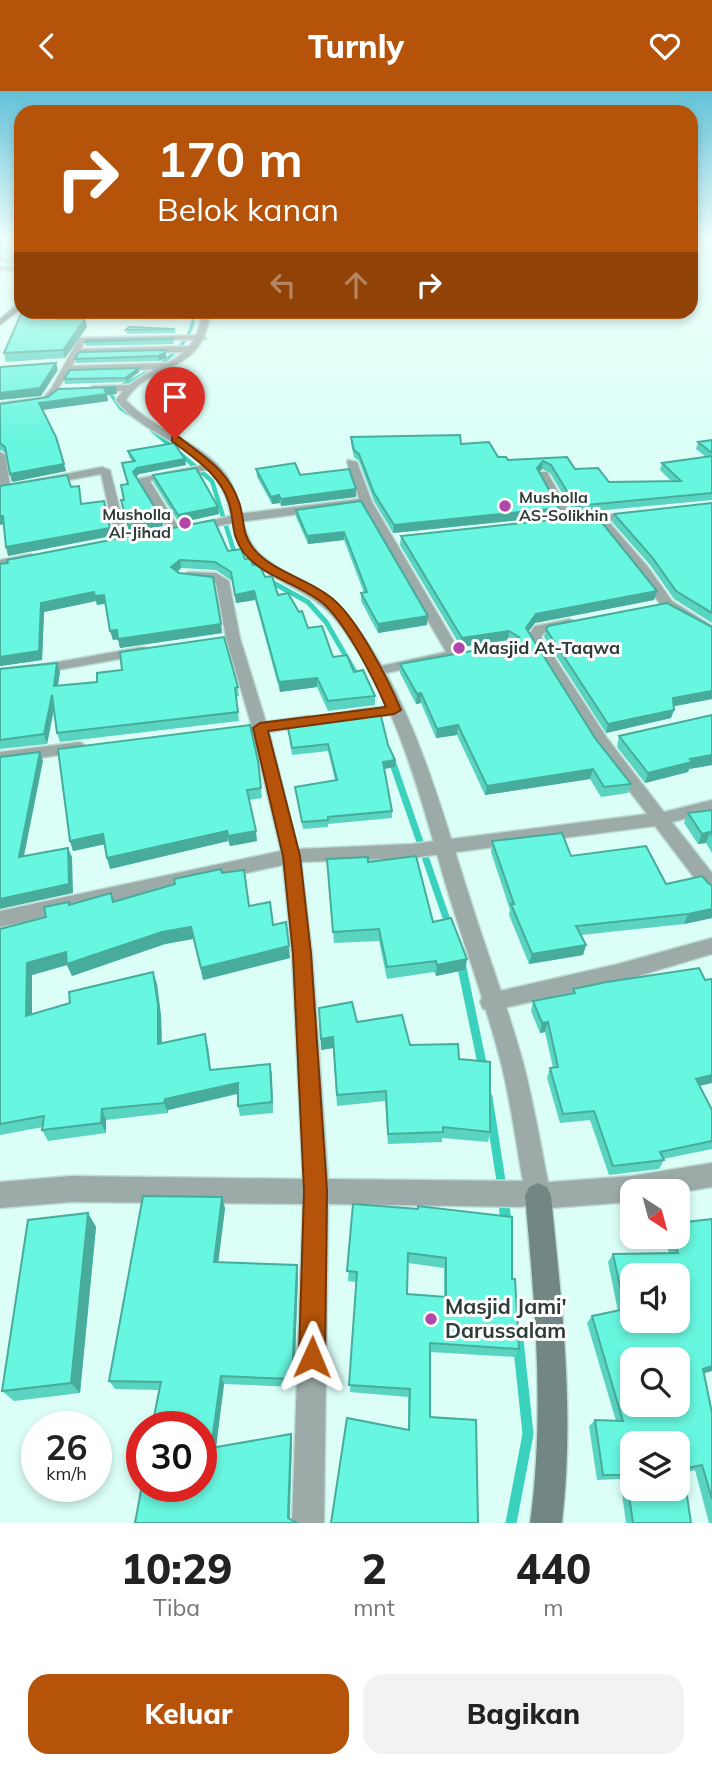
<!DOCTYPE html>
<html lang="id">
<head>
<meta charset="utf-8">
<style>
  body { margin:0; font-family:Mulish,sans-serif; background:#f2f2f2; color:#222; height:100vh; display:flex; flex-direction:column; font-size:26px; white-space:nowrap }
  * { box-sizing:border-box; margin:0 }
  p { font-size:23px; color:#767676 }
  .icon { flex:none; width:38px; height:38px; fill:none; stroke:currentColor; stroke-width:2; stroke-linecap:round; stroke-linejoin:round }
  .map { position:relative; height:1432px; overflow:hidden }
  .panel { display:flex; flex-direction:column; background:#fff; flex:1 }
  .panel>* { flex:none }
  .guide { position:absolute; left:14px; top:14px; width:684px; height:214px; border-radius:21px; box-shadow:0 4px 10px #0003; background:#b45309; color:#fff; overflow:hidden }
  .needle { width:46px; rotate:144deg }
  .fabs { position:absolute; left:620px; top:1088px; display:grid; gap:14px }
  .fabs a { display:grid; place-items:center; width:70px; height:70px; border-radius:14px; background:#fff; box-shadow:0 4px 10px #0003; font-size:35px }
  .speed { position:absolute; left:21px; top:1320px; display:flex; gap:14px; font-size:35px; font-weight:700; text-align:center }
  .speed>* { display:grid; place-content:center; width:91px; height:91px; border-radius:50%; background:#fff; box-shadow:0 4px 10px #0003; line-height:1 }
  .speed small { font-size:18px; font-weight:400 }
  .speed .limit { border:10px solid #d22; background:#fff; color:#111 }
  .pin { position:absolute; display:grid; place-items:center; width:60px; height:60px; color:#fff; margin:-72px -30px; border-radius:50% 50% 50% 0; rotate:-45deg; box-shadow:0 0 7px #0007 }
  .pin .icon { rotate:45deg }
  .me { position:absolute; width:77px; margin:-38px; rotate:1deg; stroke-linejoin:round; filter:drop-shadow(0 0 5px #0008) }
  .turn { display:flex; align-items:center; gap:24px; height:147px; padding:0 28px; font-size:32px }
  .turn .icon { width:91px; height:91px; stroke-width:2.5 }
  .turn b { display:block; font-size:49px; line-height:60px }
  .lanes { display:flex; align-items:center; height:66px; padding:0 28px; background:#0003; justify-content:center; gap:35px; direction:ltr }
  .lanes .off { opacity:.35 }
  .eta { display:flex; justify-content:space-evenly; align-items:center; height:119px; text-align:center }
  .eta b { font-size:42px; font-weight:800; line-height:49px }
  .primary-button { display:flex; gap:14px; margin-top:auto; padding:14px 28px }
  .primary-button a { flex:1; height:80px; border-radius:21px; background:#b45309; color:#fff; font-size:28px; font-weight:800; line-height:80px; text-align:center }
  .primary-button a+a { background:#f2f2f2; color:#222 }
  header { display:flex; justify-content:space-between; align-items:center; height:91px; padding:0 28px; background:#b45309; color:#fff; font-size:32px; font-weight:800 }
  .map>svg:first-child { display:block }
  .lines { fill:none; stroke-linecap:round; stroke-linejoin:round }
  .stream-far6 { stroke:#3ad2bd; stroke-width:2.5 }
  .stream-far5 { stroke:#3ad2bd; stroke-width:3.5 }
  .stream-far4 { stroke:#3ad2bd; stroke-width:4.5 }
  .stream-far3 { stroke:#3ad2bd; stroke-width:5 }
  .stream-far2 { stroke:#3ad2bd; stroke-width:7 }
  .stream-far1 { stroke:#3ad2bd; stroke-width:9 }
  .stream { stroke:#3ad2bd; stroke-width:11 }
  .minor-casing { stroke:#bcdcd5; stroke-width:3 }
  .tertiary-casing { stroke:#bcdcd5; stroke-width:3 }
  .secondary-casing { stroke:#bcdcd5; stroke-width:3 }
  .minor { fill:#9daba8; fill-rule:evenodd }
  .tertiary { fill:#9daba8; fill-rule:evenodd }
  .secondary { fill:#728783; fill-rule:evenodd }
  .wall { fill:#59d4c0; fill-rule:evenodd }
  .shaded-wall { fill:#48ac9c }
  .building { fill:#67f6df; stroke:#48ac9c; stroke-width:2; fill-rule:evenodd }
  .route { fill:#b45309; stroke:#753606; stroke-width:2 }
  .poi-dot { fill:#b147a8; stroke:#fff; stroke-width:2.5 }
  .labels { text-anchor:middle; stroke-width:6; stroke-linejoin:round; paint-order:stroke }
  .far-poi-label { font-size:16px; font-weight:bold; fill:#2f3d3a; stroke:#fff; text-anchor:start }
  .poi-label { font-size:18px; font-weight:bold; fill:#2f3d3a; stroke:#fff; text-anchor:start }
  .near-poi-label { font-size:21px; font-weight:bold; fill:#2f3d3a; stroke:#fff; text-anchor:start }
</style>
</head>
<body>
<header><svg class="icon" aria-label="back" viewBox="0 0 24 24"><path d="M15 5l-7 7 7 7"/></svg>Turnly<svg class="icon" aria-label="heart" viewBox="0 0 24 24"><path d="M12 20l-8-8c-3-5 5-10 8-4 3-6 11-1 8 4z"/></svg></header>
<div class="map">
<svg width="712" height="1432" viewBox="0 0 712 1432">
  <rect width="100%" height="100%" fill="#dbfff7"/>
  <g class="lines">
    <!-- stream-far6 -->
    <path class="stream-far6" d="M192 233 195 220"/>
    <!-- stream-far5 -->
    <path class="stream-far5" d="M137 328 121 318 109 301C140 284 183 269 193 231"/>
    <!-- stream-far4 -->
    <path class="stream-far4" d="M152 339 212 390 236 467"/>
    <!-- stream-far3 -->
    <path class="stream-far3" d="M268 489 308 511 326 531 359 588"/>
    <!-- stream-far2 -->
    <path class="stream-far2" d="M391 667 449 835"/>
    <!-- stream-far1 -->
    <path class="stream-far1" d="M461 872 483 977
      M488 1006 503 1103"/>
    <!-- stream -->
    <path class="stream" d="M503 1102 506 1133
      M511 1432 528 1343 518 1249"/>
    <!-- minor casing -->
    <g class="minor-casing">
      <path id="minor" d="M0 166H21V170H0Z
        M203 244 206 248 85 251 81 258 192 255 196 258 192 261 78 263 72 275 167 272 171 275 167 278 69 281 49 311 0 318V312L43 307 51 298 79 247Z
        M93 295 129 294 134 297 129 300H90L88 298Z
        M0 361 5 364 10 394 102 376 110 379 128 450 126 453 116 450 101 383 0 402Z
        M348 369 357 371 372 411 462 564 460 567 376 584 369 580 376 576 446 561 362 415 238 431 192 440 186 436 238 423 359 408 347 371Z
        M213 372 217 373V377L150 390 181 440 171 443 137 388Z
        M539 381H547L573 427 641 421V425L608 430 648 476 672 510 712 535V545L662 516 638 482 596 431 566 434 538 383Z
        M31 463 37 467 35 470 0 477V469Z
        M188 481 216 482 229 490 240 547 266 631 309 625 317 630 309 635 269 641 298 758 412 753 647 723 595 655 527 546 535 535 570 528 577 532 575 535 545 541 541 546 607 647 664 721 712 709V721L672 731 712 782V803L705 801 655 735 412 767 301 771 312 863 328 1088 522 1090 531 1095 538 1092 631 1085 712 1072V1096L677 1102 632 1101 631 1111 538 1118 529 1113 522 1116 328 1113 324 1432H292L303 1113 71 1111 0 1117V1091L71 1085 303 1088 292 863 283 774 0 836V820L281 760 253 643 244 642 242 638 251 633 226 547 216 492 183 488 182 485Z
        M142 556 147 557 149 560 147 563 47 581 0 586V578L47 573Z
        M394 614 402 619 400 622 351 630 343 625 351 620Z
        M80 651 88 656 86 660 0 673V661Z
        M712 847V863L618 891 491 920 483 918 480 911 483 904 491 902 618 873Z"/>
    </g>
    <!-- tertiary casing -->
    <g class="tertiary-casing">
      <path id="tertiary" d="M0 175 21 176V180L0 179Z
        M202 220H210C204 286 152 268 126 309 154 340 202 350 227 385 244 411 238 445 263 466 289 488 324 496 346 523 410 601 437 704 467 798 485 857 508 915 524 975 535 1018 542 1062 551 1105L547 1114 538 1118 513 1112 509 1103 513 1094 523 1091C516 1052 511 1014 502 976 487 916 465 857 447 798 420 706 397 607 337 530 315 502 280 494 255 472 227 449 236 414 216 387 191 352 142 343 116 309 144 267 196 282 202 220Z"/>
    </g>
    <!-- secondary casing -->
    <g class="secondary-casing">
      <path id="secondary" d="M18 212H21V218L0 234V228Z
        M538 1092 547 1096 551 1105C562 1214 575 1322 562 1432H530C545 1323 535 1214 525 1105L529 1096Z"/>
    </g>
    <!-- minor -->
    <use href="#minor" class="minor"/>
    <!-- tertiary -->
    <use href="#tertiary" class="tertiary"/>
    <!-- secondary -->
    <use href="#secondary" class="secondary"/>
  </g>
  <!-- wall -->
  <path class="wall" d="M0 149H21V164L0 163Z
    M21 167V172L5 173 4 168Z
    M64 228H85L87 236 65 267 6 271 4 262Z
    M175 238 176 242 127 243 126 239Z
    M173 248 174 253 86 255 85 251Z
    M167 264 166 267 159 270 76 272 75 268Z
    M139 277V281L126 291 65 293 64 288Z
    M117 303 107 304 108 310 43 319 66 380 12 391 7 363 1 359 0 360V313Z
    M351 346 461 353 508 369 567 366 575 378 609 391 671 390 660 379 662 372 706 366 696 358 698 351 712 349V409L574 422 550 382 542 378 539 381 558 425 393 442 374 410 359 370 354 366 351 353Z
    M128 360 186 374 139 383 136 386 162 428 163 435 129 441 121 409H124L132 370 129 366Z
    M256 378 300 384 356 406 281 415 280 412 272 413 257 386Z
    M153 384 218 416 219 423 179 432 154 392Z
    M361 410 427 534 378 542 361 510V502H364L344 449 308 453 296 426V419Z
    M712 412V532L674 508 650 474 612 431 614 423Z
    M401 445 654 509 535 532 528 541 595 647 631 693 628 702 601 706 590 688 485 704 457 644 436 647 421 612 416 613 400 582V573L510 553 512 552 508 549 461 556 400 454Z
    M228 460 245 468 265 486 278 504 308 537 333 566 354 581 375 605V614L328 620 317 596 280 601 255 509 236 512 232 490 216 479 181 477 177 481 221 533 222 542 120 557 118 548 113 549 105 513 97 514 96 510 44 521 42 569 0 575V473Z
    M712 536V608L674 615 671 627 606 642 544 546 546 538Z
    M0 578 60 581 58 595 238 596 239 605 236 606 239 630 60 651 57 642 54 618 47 653 0 658Z
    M712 624V674L689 678 688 681 645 692 617 656 619 645Z
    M287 632 388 654 395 676 384 678 392 720V727L328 733V736L303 738 295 696 335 689 328 660 292 664Z
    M258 670 262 707 249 709 257 750 230 755 228 750 110 778 105 753 73 760 70 750Z
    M712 719V762L706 752 698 753 684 732 688 722Z
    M492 750 571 765 666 793 712 794V827L684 833 581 844 586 854 583 864 529 873 509 824 510 819 491 761Z
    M368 771 433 831 467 868 465 879 436 885 434 881 387 888 379 850 334 852 328 779Z
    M222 782 249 815 273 834 290 867 203 889 193 848 165 853 72 885 67 874 32 884V923L157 893 161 925 162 953 208 954 211 979 270 973 273 1022 240 1025 238 1015V1003L168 1019V1022L106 1029V1042L48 1050 42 1039 43 1036 0 1044V838L46 826 69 811 70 813 111 802 114 811Z
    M705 889 700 995 712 1019V1058L663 1068 664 1069 659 1078 609 1084 590 1029 560 1032 547 987 550 977H553L545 941 540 942 531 920 533 910 572 902 573 898Z
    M319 917 357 931 410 954 459 968 490 1041 488 1051 442 1047V1051L388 1053 385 1010 337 1015 333 957 321 959Z
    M353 1113 512 1188 519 1258 515 1266 430 1261V1326L478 1432 408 1339V1306L350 1301 356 1191 348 1190ZM408 1172 444 1177V1206L407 1203Z
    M225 1117 218 1172 298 1184 294 1296 224 1293 216 1357 291 1343 292 1350 290 1428 297 1432H135L159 1299 115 1298 109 1290Z
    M88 1122 96 1136 80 1302 14 1310 2 1300Z
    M664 1146H677L712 1322V1432H709L695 1379 684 1382 691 1432H626L620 1388 597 1389 589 1335 595 1329 616 1330 587 1232 592 1225 618 1220 608 1171 613 1163 669 1162Z"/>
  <!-- shaded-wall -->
  <path class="shaded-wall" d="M85 228 87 236 65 267 63 259Z
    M166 259V267L159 270 158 265Z
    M56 272 58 279 41 305 0 309V302Z
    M139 277V281L126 291 125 287Z
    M116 296 117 303 107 304 108 310 41 319 39 312 104 297Z
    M185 368 186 374 139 383 134 388 133 381 137 377Z
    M543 370 542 378 536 384 537 377Z
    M64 373 66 380 12 391 10 383Z
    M356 398V406L281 415V408Z
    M279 404 280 412 272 413 271 406Z
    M218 416 219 423 179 432 178 424Z
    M559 417 558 425 393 442 394 434Z
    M0 425H3L5 433 0 434Z
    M162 428 163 435 129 441 128 434Z
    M110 437 112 445 8 465 6 456Z
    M344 441V449L308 453 307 445Z
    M180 469 181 477 173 485 171 476Z
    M254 500 255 509 236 512 235 504Z
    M657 500 654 509 535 532 524 546 526 537 536 523Z
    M94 501 96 510 44 521 42 569 0 575V566L41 512Z
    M104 504 106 512 97 514 95 505Z
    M428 525 427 534 378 542V533Z
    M221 533 222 542 120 557 118 548 113 549 110 540Z
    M509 540 508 549 461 556 462 547Z
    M57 572 60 581 56 604 54 595Z
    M317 587V596L280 601 279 591Z
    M712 600V608L670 616 673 607Z
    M421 602V612L416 613 417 603Z
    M52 604 55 613 47 653 44 643Z
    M674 619 671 627 606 642 608 633Z
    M458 634 457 644 436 647 437 638Z
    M40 661 43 670 22 775 19 766Z
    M712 664V674L689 678 688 681 645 692 648 682 690 668Z
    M395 669V676L383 678V671Z
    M593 678 590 688 485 704 487 695Z
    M227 740 228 750 110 778 107 767Z
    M256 740 257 750 230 755 228 745Z
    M710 741 706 752 698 753 702 743Z
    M103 743 106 753 73 760 70 750Z
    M68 757 72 766 73 802 0 818V808Z
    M712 818V827L684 833 688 823Z
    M191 836 193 848 165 853 72 885 67 874 32 884V936L26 925 27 872 66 861Z
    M586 854 583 864 529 873 532 863Z
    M289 855 290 867 203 889 201 877Z
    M467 868 465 879 436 885 437 874Z
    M153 881 157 893 161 925 162 965 158 953Z
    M548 931 545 941 540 942 542 932Z
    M333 946V957L321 959V948Z
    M270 973 272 984 273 1022 272 1011Z
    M712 984V992L691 997 696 988Z
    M238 992 240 1002 168 1019V1022L164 1012 165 1008Z
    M102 1018 106 1029V1042L101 1032Z
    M222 1106 225 1117 217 1181 214 1171Z
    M88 1122 96 1136 80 1302 71 1292Z
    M297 1174 298 1184 294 1296 292 1288Z
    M712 1275V1280L695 1285 703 1278Z
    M221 1285 224 1293 215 1364 211 1357Z
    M291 1343 292 1350 289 1432 288 1427Z"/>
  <!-- building -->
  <path class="building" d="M0 149H21V160L0 159Z
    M62 222 57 228H85L63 259 4 262 21 223Z
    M129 236 175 238 126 239Z
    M173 248 85 251 86 249Z
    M166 259 165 262 158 265 75 268 79 261Z
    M56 272 40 297 0 302V276Z
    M139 277 125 287 64 288 70 279Z
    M116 296 104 297 107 303 39 312 56 346 64 373 10 383 5 356 0 352V313L48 306 58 298Z
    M460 344 461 353 489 351 498 366H506L508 369 567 366 575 378 598 377 609 391 681 390 662 372 712 365V402L576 415 551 374 543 370 537 377 559 417 394 434 374 402 359 363 354 359 351 346Z
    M712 349V362L698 351Z
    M174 352 185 368 137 377 133 381 162 428 128 434 121 409H124L121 394 128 393 122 372 135 370 128 360Z
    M295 372 300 384 349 378 356 398 281 408 279 404 271 406 256 378Z
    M196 377 218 416 178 424 153 384Z
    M67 384 71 396 79 395 81 413 104 410 110 437 6 456 3 425H0V395Z
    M361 410 428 525 378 533 361 502 367 501 344 441 307 445 296 419Z
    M712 412V522L676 500 652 466 614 423Z
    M596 424 657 500 536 523 526 537 595 647 631 693 604 696 593 678 487 695 458 634 437 638 421 602 417 603 400 573 510 553 519 546 509 540 462 547 401 445Z
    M214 429 228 460 241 458 245 468 250 467 253 474 259 473 265 486 272 485 278 504 288 502 299 521 302 520 308 537 322 535 333 566 347 564 354 581 363 579 375 605 328 610 317 587 279 591 254 500 235 504 231 481 215 471 180 469 171 476 179 482 213 486 221 533 118 548 117 539 110 540 104 504 95 505 94 501 41 512 39 560 0 566V473L8 472 7 469Z
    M667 512 712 536V600L673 607 674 619 608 633 546 538 548 535Z
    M224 546 238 596 235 597 238 621 57 642 52 604 44 643 0 649V578L57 572 54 595 97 591V582L122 579 120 561Z
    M380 621 388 654 395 669 383 671 392 720 328 726V729L302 731 295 696 337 689 328 653 292 657 287 632Z
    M712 624V664L690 668 692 671 648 682 619 645Z
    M250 634 258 670 261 697 247 699 256 740 228 745 227 740 107 767 103 743 70 750 58 658Z
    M40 661 19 766 68 757 69 793 0 808V666Z
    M712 719V744L710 741 702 743 688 722Z
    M562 742 571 765 646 755 666 793 702 785 709 793 712 794V818L688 823 576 835 586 854 532 863 511 813H514L492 750Z
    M416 765 433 831 451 827 467 868 437 874 436 870 387 876 379 838 333 841 327 768 368 766V771Z
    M221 778 222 782 244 779 249 815 270 811 273 834 286 831 289 855 201 877 191 836 162 841 67 873 66 861 27 872 26 925 70 912 69 901 153 881 158 913V953L205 943 210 979 270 973 272 1011 238 1015V992L165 1008 164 1012 102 1018 101 1032 42 1039 44 1025 0 1033V838L46 826 44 816 69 811V814L111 802 113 811 175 793 174 788Z
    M699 877 705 889 712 888V984L696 988 712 1019V1050L660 1061 664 1069 613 1075 594 1020 563 1023 550 977 558 976 548 931 542 932 533 910 575 902 573 898 607 891Z
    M352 911 357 931 402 924 410 954 458 953 459 968 490 971V1041L443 1036V1041L388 1043 386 1000 337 1004 333 946 321 948 319 917Z
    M143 1105 222 1106 214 1171 297 1174 292 1288 221 1285 211 1357 291 1343 288 1427 297 1432H135L142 1394 201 1395V1335H152L161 1291 109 1290Z
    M353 1113 418 1118V1115L512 1126V1188H515L519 1258 430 1252V1326L476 1329 478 1432H331L347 1327 409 1339 410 1298 349 1294 357 1181 347 1180ZM408 1162 446 1167V1206L407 1203Z
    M88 1122 71 1292 2 1300 28 1129Z
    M712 1128V1275L703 1278 712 1322V1408L702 1374 683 1378 691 1432H633L626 1384H603L595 1329 623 1330 592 1225 625 1218 613 1163 678 1162 673 1146H677V1132ZM632 1185H677V1230H632ZM632 1269H677V1314H632ZM632 1353H677V1398H632Z"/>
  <!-- sky -->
  <linearGradient id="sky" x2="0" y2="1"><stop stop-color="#62c0d7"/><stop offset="0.43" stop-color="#effffb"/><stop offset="1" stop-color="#effffb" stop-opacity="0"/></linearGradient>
  <rect width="712" height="349" fill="url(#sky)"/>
  <!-- route -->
  <path class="route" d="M172 346H179C204 366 228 379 239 411 245 428 241 442 253 457 273 482 311 488 334 509 359 531 388 588 401 619L394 623 268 640 300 765 311 863 327 1100 325 1266 321 1275 312 1279 303 1275 299 1266 304 1100 293 863 283 765 253 637 260 632 386 616C374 588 347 535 325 514 302 493 264 487 244 462 230 443 235 431 229 412 220 383 195 368 172 350Z"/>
  <!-- markers -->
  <g class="poi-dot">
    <circle cx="505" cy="415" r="7"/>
    <circle cx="185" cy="432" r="7"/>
    <circle cx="459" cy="557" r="7"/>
    <circle cx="431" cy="1228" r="7"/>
  </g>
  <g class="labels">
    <!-- far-poi labels -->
    <g class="far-poi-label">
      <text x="519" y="412">Musholla<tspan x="519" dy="18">AS-Solikhin</tspan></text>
      <text x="171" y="429" text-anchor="end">Musholla<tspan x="171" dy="18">Al-Jihad</tspan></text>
    </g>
    <!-- poi labels -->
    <g class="poi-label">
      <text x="473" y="563">Masjid At-Taqwa</text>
    </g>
    <!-- near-poi labels -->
    <g class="near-poi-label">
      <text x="445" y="1223">Masjid Jami'<tspan x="445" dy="24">Darussalam</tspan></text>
    </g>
  </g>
</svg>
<div class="fabs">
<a><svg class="needle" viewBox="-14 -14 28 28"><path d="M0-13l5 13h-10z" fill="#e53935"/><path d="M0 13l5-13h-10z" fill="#767676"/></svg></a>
<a><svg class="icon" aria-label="sound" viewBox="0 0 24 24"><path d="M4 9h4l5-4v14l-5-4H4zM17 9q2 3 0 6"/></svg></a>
<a><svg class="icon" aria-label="search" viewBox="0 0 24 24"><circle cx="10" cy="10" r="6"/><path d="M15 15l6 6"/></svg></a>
<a><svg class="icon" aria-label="layers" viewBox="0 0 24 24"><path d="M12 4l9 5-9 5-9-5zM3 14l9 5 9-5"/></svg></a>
</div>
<div class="speed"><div>26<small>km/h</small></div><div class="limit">30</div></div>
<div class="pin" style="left:175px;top:348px;background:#d93025"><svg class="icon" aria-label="arrive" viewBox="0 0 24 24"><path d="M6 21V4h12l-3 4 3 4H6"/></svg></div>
<svg class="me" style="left:312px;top:1266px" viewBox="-20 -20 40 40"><path d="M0-17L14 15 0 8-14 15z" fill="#b45309" stroke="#fff" stroke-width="4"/></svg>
<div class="guide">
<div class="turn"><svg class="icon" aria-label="right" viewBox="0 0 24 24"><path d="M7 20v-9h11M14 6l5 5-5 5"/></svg><div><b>170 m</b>Belok kanan</div></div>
<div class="lanes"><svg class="icon off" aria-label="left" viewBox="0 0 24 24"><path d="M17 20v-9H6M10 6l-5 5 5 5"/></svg><svg class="icon off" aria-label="ahead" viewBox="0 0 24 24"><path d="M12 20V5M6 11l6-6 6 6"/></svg><svg class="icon" aria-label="right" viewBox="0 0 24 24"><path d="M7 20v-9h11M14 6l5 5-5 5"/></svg></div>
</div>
</div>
<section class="panel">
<div class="eta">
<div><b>10:29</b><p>Tiba</p></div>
<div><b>2</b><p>mnt</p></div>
<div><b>440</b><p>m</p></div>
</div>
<div class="primary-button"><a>Keluar</a><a>Bagikan</a></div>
</section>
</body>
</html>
